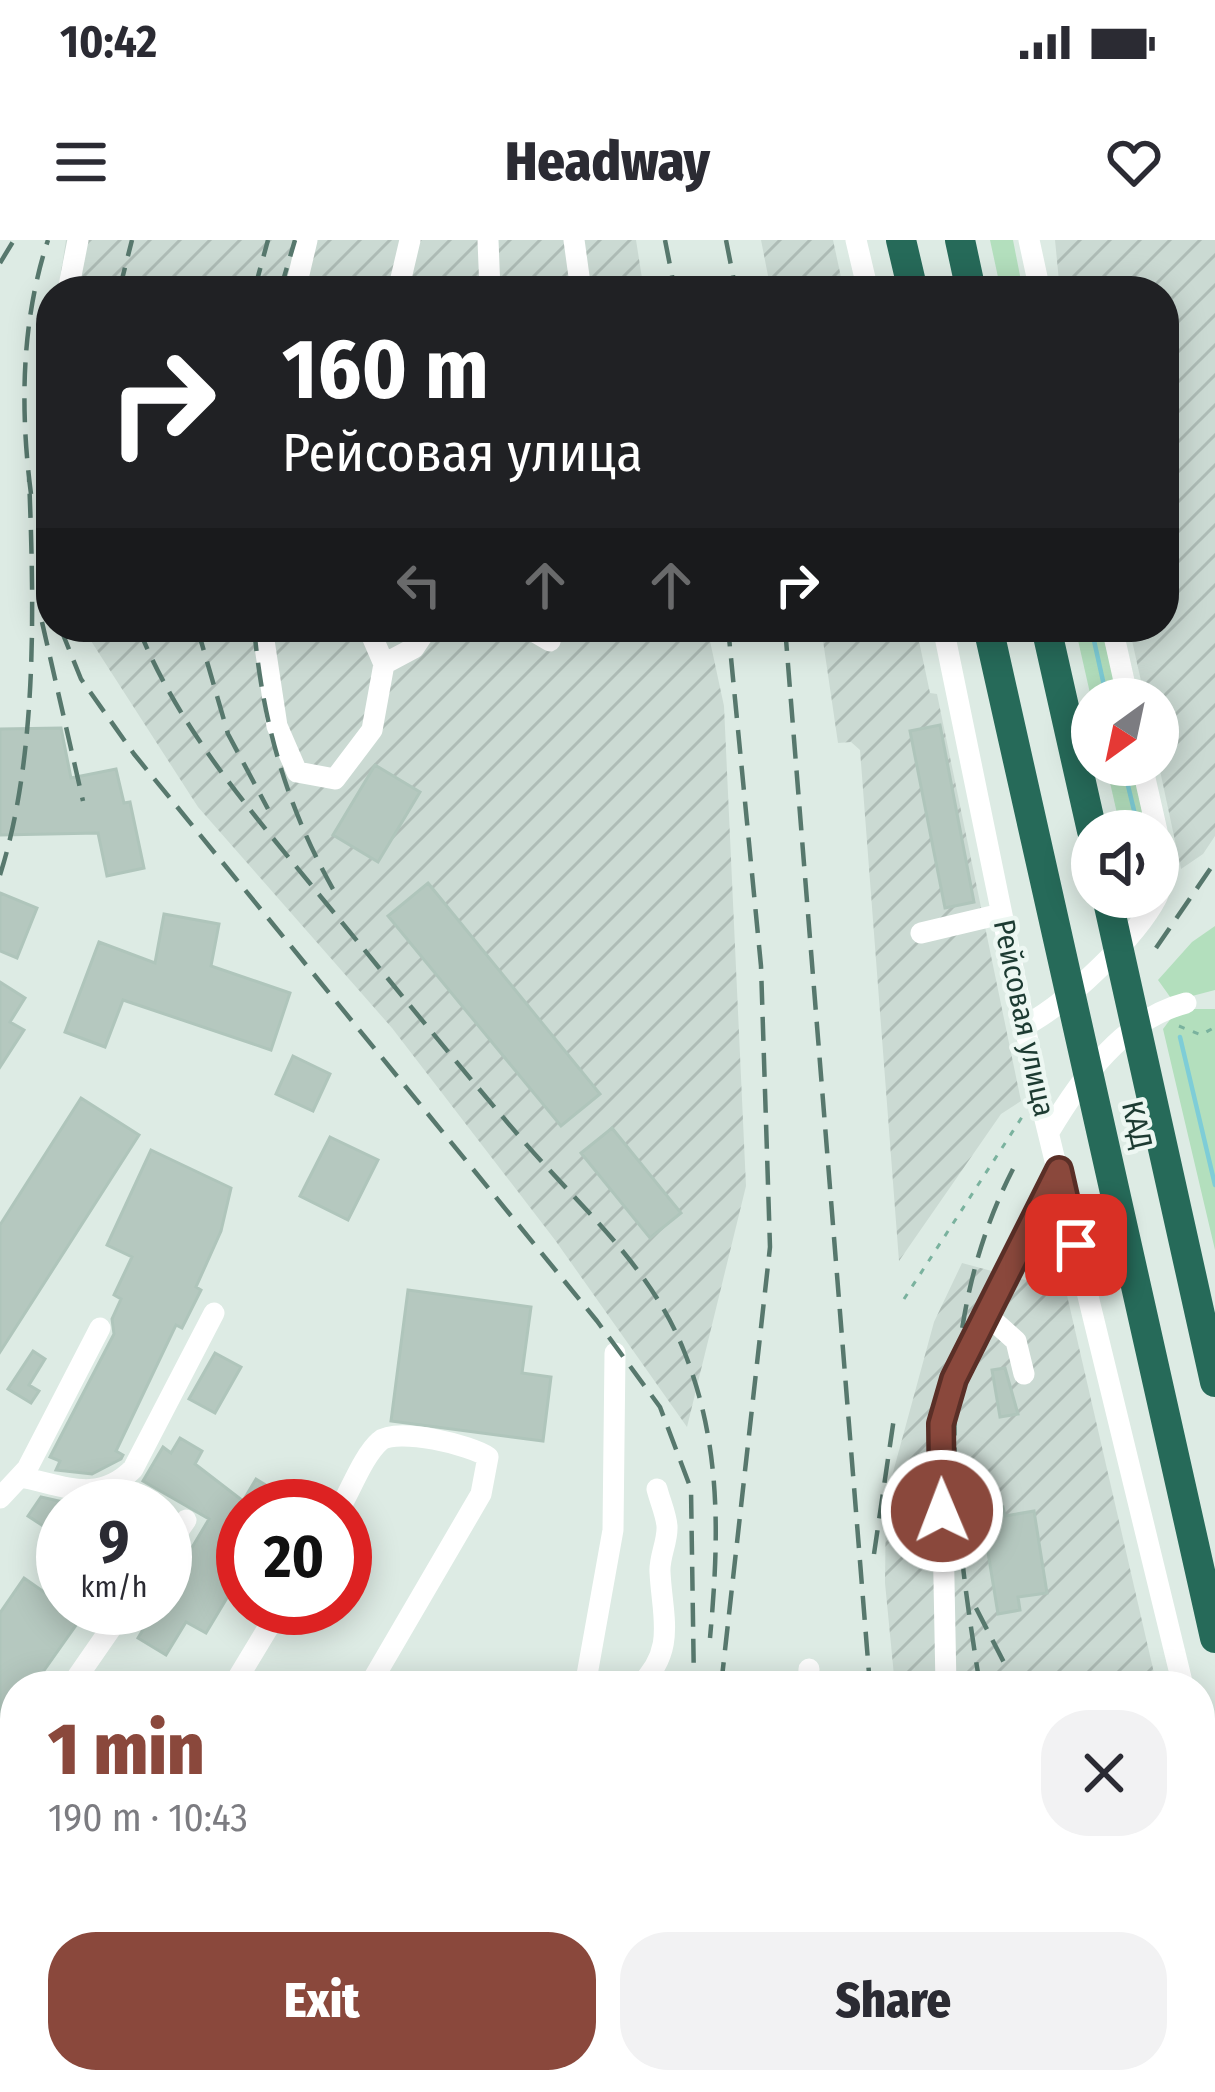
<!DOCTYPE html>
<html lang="en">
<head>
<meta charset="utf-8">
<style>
  body { margin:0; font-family:"Fira Sans Condensed",sans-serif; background:#f2f2f3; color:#2b2b33; height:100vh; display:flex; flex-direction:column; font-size:45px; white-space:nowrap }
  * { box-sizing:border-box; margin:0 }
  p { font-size:39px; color:#7c7c81 }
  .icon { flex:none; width:66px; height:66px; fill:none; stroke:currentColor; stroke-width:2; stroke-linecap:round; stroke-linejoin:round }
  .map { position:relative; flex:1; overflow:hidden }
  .side { position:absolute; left:0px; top:1431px; width:1215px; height:423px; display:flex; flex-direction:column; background:#fff; border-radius:48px 48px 0 0; box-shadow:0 6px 30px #0003 }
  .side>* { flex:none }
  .top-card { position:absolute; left:36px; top:36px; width:1143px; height:366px; border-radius:48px; box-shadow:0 6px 30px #0003; background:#202124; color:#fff; overflow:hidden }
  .needle { width:78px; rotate:213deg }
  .fabs { position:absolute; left:1071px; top:438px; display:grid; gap:24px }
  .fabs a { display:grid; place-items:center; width:108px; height:108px; border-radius:50%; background:#fff; box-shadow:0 6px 30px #0003; font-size:60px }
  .speed { position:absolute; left:36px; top:1239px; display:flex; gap:24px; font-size:60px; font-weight:700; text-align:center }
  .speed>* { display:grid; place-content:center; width:156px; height:156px; border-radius:50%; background:#fff; box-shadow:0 6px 30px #0003; line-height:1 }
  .speed small { font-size:30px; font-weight:400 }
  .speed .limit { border:18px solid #d22; background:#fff; color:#111 }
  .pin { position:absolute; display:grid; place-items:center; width:102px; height:102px; color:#fff; margin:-51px; border-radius:24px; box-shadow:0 6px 18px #0006 }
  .me { position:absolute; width:132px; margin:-66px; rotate:359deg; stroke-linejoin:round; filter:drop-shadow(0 0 9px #0008) }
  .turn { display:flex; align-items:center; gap:42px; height:252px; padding:0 48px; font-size:54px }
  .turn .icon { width:156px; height:156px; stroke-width:2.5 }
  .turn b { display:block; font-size:84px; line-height:102px }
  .lanes { display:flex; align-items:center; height:114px; padding:0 48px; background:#0003; justify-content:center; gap:60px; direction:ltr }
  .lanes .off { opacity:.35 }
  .round { display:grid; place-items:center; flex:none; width:126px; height:126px; border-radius:48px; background:#f2f2f3 }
  .overview { display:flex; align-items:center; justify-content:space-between; height:204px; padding:0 48px }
  h1 { font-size:72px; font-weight:800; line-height:90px; color:#8a483c }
  .primary-button { display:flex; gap:24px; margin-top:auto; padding:24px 48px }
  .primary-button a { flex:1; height:138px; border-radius:48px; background:#8a483c; color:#fff; font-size:48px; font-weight:800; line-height:138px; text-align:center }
  .primary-button a+a { background:#f2f2f3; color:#2b2b33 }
  .status { display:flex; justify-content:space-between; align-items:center; height:84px; padding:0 60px; background:#fff; direction:ltr }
  .status svg { height:33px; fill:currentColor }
  header { display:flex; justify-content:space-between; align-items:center; height:156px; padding:0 48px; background:#fff; font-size:54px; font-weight:800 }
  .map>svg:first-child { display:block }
  .built { fill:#cbdad3 }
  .industrial { fill:url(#industrial-furrows) }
  .green { fill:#b3dfbd }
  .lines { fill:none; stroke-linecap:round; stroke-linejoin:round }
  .stream { stroke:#7ecdd7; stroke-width:4.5 }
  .building { fill:#b5c8bf; stroke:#afc5bb; stroke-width:3 }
  .path { stroke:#7ab29e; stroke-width:3; stroke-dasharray:6 9; stroke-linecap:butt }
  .minor { stroke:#fff; stroke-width:21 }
  .highway { stroke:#266a59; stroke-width:30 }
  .rail { stroke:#57786d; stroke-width:4.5; stroke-dasharray:24 12; stroke-linecap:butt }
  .route-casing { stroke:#5a2f27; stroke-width:30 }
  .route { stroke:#8a483c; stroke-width:21 }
  .labels { text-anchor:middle; stroke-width:9; stroke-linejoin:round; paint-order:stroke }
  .street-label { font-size:30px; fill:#1d3b32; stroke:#edf7f2 }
</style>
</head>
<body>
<div class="status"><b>10:42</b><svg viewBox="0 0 49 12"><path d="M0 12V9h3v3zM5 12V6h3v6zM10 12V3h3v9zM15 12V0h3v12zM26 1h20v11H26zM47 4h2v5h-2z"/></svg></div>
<header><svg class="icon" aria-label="menu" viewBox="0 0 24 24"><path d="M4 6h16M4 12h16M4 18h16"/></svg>Headway<svg class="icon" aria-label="heart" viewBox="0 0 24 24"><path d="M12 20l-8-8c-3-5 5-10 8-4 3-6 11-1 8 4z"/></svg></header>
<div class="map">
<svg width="1215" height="1852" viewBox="0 0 1215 1852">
  <defs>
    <pattern id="industrial-furrows" width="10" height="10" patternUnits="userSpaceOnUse" patternTransform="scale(3)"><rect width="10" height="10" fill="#cbdad3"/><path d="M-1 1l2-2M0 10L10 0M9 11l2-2" fill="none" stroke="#aebcb6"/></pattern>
  </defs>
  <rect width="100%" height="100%" fill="#ddebe4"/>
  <!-- built -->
  <path class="built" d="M709 1839H876L877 1852H708Z"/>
  <!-- industrial -->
  <path class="industrial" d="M66 0H636L644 51H58Z
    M761 0H833L844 51H771Z
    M1055 0H1215V596L1203 614 1181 629 1158 521V459H1145L1129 387H1164V51H1060Z
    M82 387H707L724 466 746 946 687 1187 555 1000 392 788 198 567Z
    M821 387H916L930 453 937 454 1021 861 1001 874 899 1021 860 510 851 502 838 503Z
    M962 1023 1066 1051 1157 1446H895L885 1343 886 1258 934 1082Z
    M1200 1657 1215 1731V1852H960V1839H1200Z"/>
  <!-- green -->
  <path class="green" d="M990 0H1013L1023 51H1001Z
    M1075 387H1101L1119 459 1092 462Z
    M1106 525H1133L1146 591H1121Z
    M1215 686V750L1173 761 1158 740 1192 702Z
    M1178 769H1215V1010L1163 789Z"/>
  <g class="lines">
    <!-- stream -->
    <path class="stream" d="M1091 387 1107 459
      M1123 525 1139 591
      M1180 797 1215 945"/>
  </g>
  <!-- building -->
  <path class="building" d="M940 485 974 662 945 668 910 491Z
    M61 488 71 538 116 529 124 563 130 562 144 628 107 636 98 593 0 595V489Z
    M375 525 420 552 378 622 333 595Z
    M428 643 600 854 561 886 388 676Z
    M0 653 37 668 17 718 0 711Z
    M164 674 219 684 211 726 290 753 271 810 123 760 105 807 65 792 99 702 155 723Z
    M0 742 25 758 10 782 24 790 0 827Z
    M293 816 330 834 313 871 276 854Z
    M81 858 139 895 0 1112V985Z
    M612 888 681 973 650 998 581 913Z
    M330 897 378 920 348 980 300 956Z
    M151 910 231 948 221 991 196 1047 201 1050 182 1088 176 1085 116 1211 123 1215 121 1219 92 1234 56 1230 60 1221 50 1217 114 1094 112 1079 121 1059 114 1055 132 1017 107 1005Z
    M408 1050 531 1067 522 1133 551 1137 543 1201 391 1181Z
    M33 1111 45 1119 29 1145 39 1151 31 1163 8 1149Z
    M215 1113 241 1127 215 1173 189 1159Z
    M1005 1128 1018 1174 1000 1177 992 1130Z
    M180 1198 202 1211 195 1224 243 1261 256 1239 269 1247 258 1266H243V1331L206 1393 186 1382 166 1415 138 1398 156 1368H165V1353L209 1279 143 1241 163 1207 171 1213Z
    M41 1257 63 1262V1299L28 1276Z
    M1003 1267 1005 1276 1034 1271 1047 1353 1018 1357 1020 1370 998 1374 985 1294 968 1296 964 1273Z
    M24 1338 81 1378 33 1446H15V1471L0 1493V1373Z
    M0 1595 15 1601V1839H176L167 1852H0Z
    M257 1839H317L308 1852H248Z
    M398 1839H428L436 1844 434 1852H390Z
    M814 1839H856V1852H813Z"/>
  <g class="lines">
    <!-- path -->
    <path class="path" d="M1179 786 1201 795 1215 787
      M904 1059 1024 874"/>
    <!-- minor -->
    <path class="minor" d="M488 0 490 51
      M574 0 581 51
      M856 0 868 51
      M1029 0 1040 51
      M68 51 78 0
      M295 51 307 0
      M398 51 410 0
      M262 387 277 486 297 532 335 539 372 490 384 424 368 387
      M526 387 550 401 554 387
      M943 387 1039 855 1183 1446
      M1112 387 1128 459
      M384 424 414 408 428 387
      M1142 525 1157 591
      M1158 599 1163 630 1158 655
      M921 693 1001 674
      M1028 784C1068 762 1136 698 1157 657
      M1049 892C1081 838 1124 779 1186 763
      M987 1075 1016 1101 1024 1134
      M21 1237C65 1246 98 1264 133 1229L214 1073
      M0 1258 27 1229 100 1088
      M341 1266C352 1247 364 1215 380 1201 397 1187 471 1205 488 1217L481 1254 369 1446
      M165 1310 186 1280
      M71 1446 125 1368
      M233 1446 280 1368
      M585 1446 613 1290 615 1113
      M639 1446C677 1410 662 1376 660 1332 659 1317 668 1301 667 1286 666 1274 660 1261 657 1249
      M808 1446 809 1429
      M946 1446 941 1184 954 1139 1059 930
      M0 1509 15 1511
      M1200 1529 1215 1607
      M0 1578 15 1586
      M1201 1760 1215 1756
      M794 1839V1852
      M204 1852 214 1839
      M343 1852 352 1839
      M449 1852 456 1839
      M606 1852 608 1839"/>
    <!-- highway -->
    <path class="highway" d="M901 0 913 51
      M960 0 971 51
      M988 387 1215 1398
      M1046 387 1092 591
      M1107 657 1215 1142"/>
    <!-- rail -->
    <path class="rail" d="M665 0 675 51
      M726 0 736 51
      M0 23 14 0
      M119 51 132 0
      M254 51 268 0
      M280 51 295 0
      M31 254C20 169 21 82 48 0
      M42 382 83 561
      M60 387 81 439 134 514 597 1081 660 1167 691 1249 694 1446
      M138 387C179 490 252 572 321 657 387 737 452 818 519 896 578 965 650 1025 684 1111 722 1206 719 1299 710 1398
      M197 387 228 494 268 569
      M254 387C263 487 288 571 338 658
      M785 387 870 1446
      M0 635C38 515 34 362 29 237
      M1156 708 1215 622
      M874 1314 894 1178
      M976 1368 1016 1446
      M721 1446 770 1007 761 726 728 387
      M980 1446C952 1270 929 1094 1013 929
      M889 1839 890 1852
      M913 1839V1852
      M938 1839 939 1852
      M1046 1839 1048 1852
      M1135 1839 1137 1852
      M554 1852 562 1839
      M676 1852 678 1839"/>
  </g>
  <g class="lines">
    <!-- route casing -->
    <g class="route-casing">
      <path id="route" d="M942 1271 941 1184 954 1139 1059 930 1076 1005"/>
    </g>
    <!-- route -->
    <use href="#route" class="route"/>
  </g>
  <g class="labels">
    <!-- street labels -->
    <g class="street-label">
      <text transform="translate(1024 778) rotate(78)" y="10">Рейсовая улица</text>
      <text transform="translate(1137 885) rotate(77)" y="10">КАД</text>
    </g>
  </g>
</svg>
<div class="fabs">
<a><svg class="needle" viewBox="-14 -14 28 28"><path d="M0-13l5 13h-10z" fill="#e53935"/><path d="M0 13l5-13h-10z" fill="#7c7c81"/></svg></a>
<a><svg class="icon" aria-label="sound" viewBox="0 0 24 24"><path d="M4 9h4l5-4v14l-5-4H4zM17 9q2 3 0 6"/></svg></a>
</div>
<div class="speed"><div>9<small>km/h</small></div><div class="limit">20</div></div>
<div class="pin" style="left:1076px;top:1005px;background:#d93025"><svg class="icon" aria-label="arrive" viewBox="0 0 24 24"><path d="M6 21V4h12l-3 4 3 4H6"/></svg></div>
<svg class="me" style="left:942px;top:1271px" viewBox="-20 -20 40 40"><circle r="17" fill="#8a483c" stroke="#fff" stroke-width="3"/><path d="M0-11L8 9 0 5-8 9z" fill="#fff"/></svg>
<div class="top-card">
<div class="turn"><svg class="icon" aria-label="right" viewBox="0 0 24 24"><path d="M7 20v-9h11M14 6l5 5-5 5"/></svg><div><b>160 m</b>Рейсовая улица</div></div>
<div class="lanes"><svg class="icon off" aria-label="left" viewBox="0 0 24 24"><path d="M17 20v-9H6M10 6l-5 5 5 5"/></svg><svg class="icon off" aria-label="ahead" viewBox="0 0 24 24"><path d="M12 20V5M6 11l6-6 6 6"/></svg><svg class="icon off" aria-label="ahead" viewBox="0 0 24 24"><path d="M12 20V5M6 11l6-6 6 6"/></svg><svg class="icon" aria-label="right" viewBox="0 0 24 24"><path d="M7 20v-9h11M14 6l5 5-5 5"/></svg></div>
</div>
<section class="side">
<div class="overview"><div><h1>1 min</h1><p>190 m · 10:43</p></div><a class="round"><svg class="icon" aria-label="close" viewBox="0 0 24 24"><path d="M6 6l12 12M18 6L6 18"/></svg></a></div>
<div class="primary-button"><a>Exit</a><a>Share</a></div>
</section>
</div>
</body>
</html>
